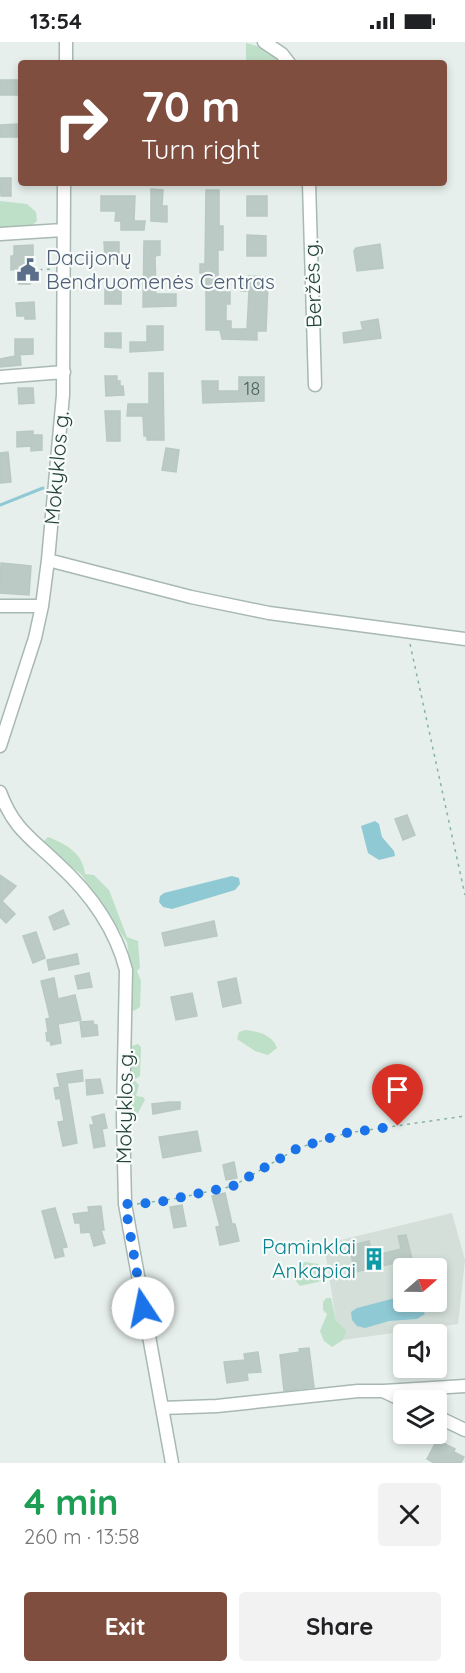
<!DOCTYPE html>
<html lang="en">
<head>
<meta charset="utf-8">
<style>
  body { margin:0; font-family:Quicksand,sans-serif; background:#f2f2f2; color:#202124; height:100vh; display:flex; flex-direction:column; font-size:22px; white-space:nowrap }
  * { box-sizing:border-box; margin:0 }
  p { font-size:20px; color:#757577 }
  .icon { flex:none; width:33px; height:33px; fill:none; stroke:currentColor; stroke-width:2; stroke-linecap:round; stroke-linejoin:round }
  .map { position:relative; height:1421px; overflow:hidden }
  .side { display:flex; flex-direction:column; background:#fff; flex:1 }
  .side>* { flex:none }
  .banner { position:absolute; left:18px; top:18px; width:429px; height:126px; border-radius:6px; box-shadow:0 3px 9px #0003; background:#7f4e3f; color:#fff; overflow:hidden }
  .needle { width:39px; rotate:70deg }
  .buttons { position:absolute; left:393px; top:1216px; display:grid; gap:12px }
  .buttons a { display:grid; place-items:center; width:54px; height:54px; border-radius:6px; background:#fff; box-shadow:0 3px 9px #0003; font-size:30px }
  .pin { position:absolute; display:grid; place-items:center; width:51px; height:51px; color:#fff; margin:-62px -26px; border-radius:50% 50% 50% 0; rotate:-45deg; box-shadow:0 0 6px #0007 }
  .pin .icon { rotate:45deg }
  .me { position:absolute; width:66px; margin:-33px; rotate:349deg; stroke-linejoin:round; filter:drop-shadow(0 0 4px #0008) }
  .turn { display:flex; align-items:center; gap:21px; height:126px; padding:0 24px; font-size:27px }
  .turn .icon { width:78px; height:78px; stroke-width:2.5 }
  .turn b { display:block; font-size:42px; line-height:51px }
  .round { display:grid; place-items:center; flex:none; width:63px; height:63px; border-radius:6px; background:#f2f2f2 }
  .overview { display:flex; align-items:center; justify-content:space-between; height:102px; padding:0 24px }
  h1 { font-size:36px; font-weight:700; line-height:45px; color:#1e9e55 }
  .cta { display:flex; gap:12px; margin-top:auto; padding:12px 24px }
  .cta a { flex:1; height:69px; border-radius:6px; background:#7f4e3f; color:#fff; font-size:24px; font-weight:700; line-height:69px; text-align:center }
  .cta a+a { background:#f2f2f2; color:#202124 }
  .status { display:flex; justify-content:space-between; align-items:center; height:42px; padding:0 30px; background:#fff; direction:ltr }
  .status svg { height:16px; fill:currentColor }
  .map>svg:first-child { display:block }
  .built { fill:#d4dfda; fill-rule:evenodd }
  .green { fill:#bfe0c8 }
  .water { fill:#8ec9d4 }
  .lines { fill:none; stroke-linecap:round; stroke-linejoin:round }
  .stream { stroke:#8ec9d4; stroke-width:3 }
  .building { fill:#bbcac4; stroke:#b8c9c2; stroke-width:1.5 }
  .minor-casing { stroke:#a8b8b2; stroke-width:15 }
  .path { stroke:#86b3a5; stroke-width:1.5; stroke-dasharray:3 4.5; stroke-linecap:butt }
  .minor { stroke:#fff; stroke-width:12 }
  .route { stroke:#1a73e8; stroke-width:10; stroke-dasharray:0 18 }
  .labels { text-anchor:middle; stroke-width:4.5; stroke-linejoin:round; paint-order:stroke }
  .number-label { font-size:18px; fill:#4a645c }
  .service-label { font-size:21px; fill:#4e5e75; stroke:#f7fbf9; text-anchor:start }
  .street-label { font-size:21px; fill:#24423a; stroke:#f7fbf9 }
  .culture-label { font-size:21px; fill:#0d838f; stroke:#f7fbf9; text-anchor:end }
</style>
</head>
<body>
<div class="status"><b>13:54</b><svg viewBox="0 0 49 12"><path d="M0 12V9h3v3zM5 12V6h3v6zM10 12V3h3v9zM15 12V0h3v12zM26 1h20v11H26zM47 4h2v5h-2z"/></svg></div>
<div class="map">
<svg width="465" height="1421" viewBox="0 0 465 1421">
  <rect width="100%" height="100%" fill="#e6efeb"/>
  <!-- built -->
  <path class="built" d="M452 1171 465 1218 458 1282 343 1298 347 1289 336 1278 324 1202ZM404 1227H436V1260H404Z"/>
  <!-- green -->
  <path class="green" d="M246 1 267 7 281 21H246Z
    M0 159 27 162 36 170 37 179 31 184 0 186Z
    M48 795C66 802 83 811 85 832L94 833 109 848 127 895 138 899 140 926 137 929 141 939 140 965 134 969 131 967 132 935 127 900 81 832 54 812 43 800Z
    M245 988C257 989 273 993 277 1006L268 1013 255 1009 237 997 239 990Z
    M138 1002 141 1005 140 1034 134 1038 139 1043 136 1054 143 1055 145 1058 133 1080H128L129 1069 133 1066 128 1062 127 1044 131 1039C126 1030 128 1013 132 1004Z
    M305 1220 318 1222 326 1227V1238L300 1244 295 1238 299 1225Z
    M326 1256H331L336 1278 347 1289 343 1298 332 1305 324 1299 320 1289 327 1272 323 1268V1260Z"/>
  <!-- water -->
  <path class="water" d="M375 779 379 782 382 795 394 809 395 814 379 818 368 811 361 784Z
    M232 834 239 836 240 842 235 848 172 867 163 865 159 860 160 854 164 851Z
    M403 1254 404 1260H417L425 1272 417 1277 389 1279 365 1286 357 1284 352 1278 351 1270 357 1266Z"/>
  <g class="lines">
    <!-- stream -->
    <path class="stream" d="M0 463 43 446"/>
  </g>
  <!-- building -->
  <path class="building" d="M0 38H21V53H0Z
    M18 82V95H0V83Z
    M0 136H11V154H1Z
    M151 147 163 148 162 164H167V180L151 179Z
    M206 148H219V184H223V208H218V250H230V262H226V279H231V287H247L249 249H241V240H248V234L265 235V240H268L266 289H257V298L222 297 220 288H206V231H200V222H205Z
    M101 154H135L134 179H145L144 188H121V179H115L116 169H101Z
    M247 154H267V174H247Z
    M247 193 266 194V214H247Z
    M144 199H160V213L155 214 156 252H176V264L143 265Z
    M104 200H119V217H105Z
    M380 202 383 226 357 229 354 209 356 206Z
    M33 203V217H30V242H19L18 227 11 228V214H14V204Z
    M105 247H121V262H105Z
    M34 260 35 277H25V274H17L16 261Z
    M378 277 381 296 344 301 343 291 363 288 361 280Z
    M147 284H163V308L130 310V300H147Z
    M105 291H121V306L105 305Z
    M15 297H33V312L15 313Z
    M20 313 21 323 0 325V317Z
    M149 331H163L164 398H147V394H144L143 374H127L128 362H149Z
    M105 334H117V339H120V344H123L124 353 106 354Z
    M239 335H264V359L203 361 202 339H218V349H239Z
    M18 346H33L34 361 19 362Z
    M105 369H120V399H107Z
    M33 389V393H42V408L31 409V404L17 405V390Z
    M166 406 179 408 176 430 162 428Z
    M8 410 11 440 0 441V411Z
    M1 521 31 524 29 553 0 551Z
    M407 773 415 793 403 798 395 777Z
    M0 833 16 844 2 859 15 872 6 881 0 875Z
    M63 868 69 882 54 888 49 875Z
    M214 879 217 894 165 904 162 891Z
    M36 890 45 916 33 921 23 894Z
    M77 912 79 922 49 928 47 918Z
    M89 931 92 945 78 947 75 934Z
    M54 936 58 957 75 953 81 978 58 982 61 1001 51 1003 50 999H47L46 991H48L46 977 50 976 41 939Z
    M236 936 241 961 223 965 218 940Z
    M192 951 197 974 176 978 171 955Z
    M93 979 94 983H97L98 993 82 995 80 980Z
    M82 1028 83 1039 67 1041 77 1101 63 1104 58 1080 64 1079 60 1056 56 1057 54 1046 60 1045 57 1032Z
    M100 1037 103 1051 87 1053 86 1038Z
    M170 1060H180V1067L153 1072 152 1062Z
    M104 1072 107 1086 102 1087 105 1104 94 1106 90 1083H94L92 1075Z
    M197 1089 201 1109 163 1116 159 1095Z
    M234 1120 237 1136 226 1138 223 1123Z
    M225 1151 232 1182H235L239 1199 220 1203 216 1185 220 1184 212 1154Z
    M182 1163 186 1184 174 1186 170 1165Z
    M101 1164 104 1188H101L105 1201 94 1204 90 1190 81 1191 80 1181H75L73 1172 89 1170 88 1165Z
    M55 1166 67 1205 62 1206 64 1214 55 1216 42 1169Z
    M406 1193 413 1221 405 1223 404 1219 355 1230 349 1204 369 1199 373 1214 401 1207 398 1194Z
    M309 1306 314 1345 284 1349 280 1313 300 1310 299 1307Z
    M258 1310 261 1330 247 1331 248 1338 227 1341 224 1320 245 1318 244 1312Z
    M437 1398 455 1407 454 1410 464 1415 461 1421H434L427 1417Z"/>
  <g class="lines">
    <!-- minor casing -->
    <g class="minor-casing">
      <path id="minor" d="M264 0 282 12 289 21
        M66 21V0
        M309 141 315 343
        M0 192 63 188
        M0 335 64 330
        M48 518 191 555 269 571 465 597
        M0 564H42
        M0 704 35 596 42 564 48 518 63 353 64 141
        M0 750C13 786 31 796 57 821 89 850 115 885 126 928L123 1073 125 1162 172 1421
        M384 1349 465 1344
        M162 1366 217 1364 358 1349H383L404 1359
        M436 1374 465 1388"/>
    </g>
    <!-- path -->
    <path class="path" d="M32 228 53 227
      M410 602 465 853
      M137 1162 179 1156 233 1144 298 1106 347 1091 465 1074"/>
    <!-- minor -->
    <use href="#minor" class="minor"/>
  </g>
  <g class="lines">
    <!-- route -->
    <path class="route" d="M143 1266 125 1162 155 1161 233 1144 298 1106 346 1091 398 1084"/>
  </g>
  <!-- icons -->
  <defs>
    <g id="civic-bare" transform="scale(1.8)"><path d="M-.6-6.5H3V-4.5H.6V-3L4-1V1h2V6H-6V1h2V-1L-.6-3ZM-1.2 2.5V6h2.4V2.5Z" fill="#5c6f8a" stroke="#f7fbf9" stroke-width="2.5" paint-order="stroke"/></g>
    <g id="building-bare" transform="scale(1.8)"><path d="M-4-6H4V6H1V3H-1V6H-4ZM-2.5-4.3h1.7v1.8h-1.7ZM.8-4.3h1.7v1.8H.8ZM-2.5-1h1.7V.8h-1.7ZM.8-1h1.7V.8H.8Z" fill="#0f9aa8" stroke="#f7fbf9" stroke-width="2.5" paint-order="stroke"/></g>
  </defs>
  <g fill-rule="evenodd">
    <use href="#civic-bare" x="28" y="228"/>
    <use href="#building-bare" x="374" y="1217"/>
  </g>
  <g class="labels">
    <!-- number labels -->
    <g class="number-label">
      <text x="252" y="353">18</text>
    </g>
    <!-- service labels -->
    <g class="service-label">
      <text x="46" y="223">Dacijonų<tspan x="46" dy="24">Bendruomenės Centras</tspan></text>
    </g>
    <!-- street labels -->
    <g class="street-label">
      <text transform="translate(313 242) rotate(-92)" y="7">Beržės g.</text>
      <text transform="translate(57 426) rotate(-85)" y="7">Mokyklos g.</text>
      <text transform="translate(125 1065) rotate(-89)" y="7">Mokyklos g.</text>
    </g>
    <!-- culture labels -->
    <g class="culture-label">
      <text x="356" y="1212">Paminklai<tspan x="356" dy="24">Ankapiai</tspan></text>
    </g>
  </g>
</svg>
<div class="buttons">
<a><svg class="needle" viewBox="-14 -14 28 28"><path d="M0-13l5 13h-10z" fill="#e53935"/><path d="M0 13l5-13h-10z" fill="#757577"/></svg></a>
<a><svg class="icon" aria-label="sound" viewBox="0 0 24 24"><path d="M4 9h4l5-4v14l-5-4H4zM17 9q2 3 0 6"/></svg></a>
<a><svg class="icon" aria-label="layers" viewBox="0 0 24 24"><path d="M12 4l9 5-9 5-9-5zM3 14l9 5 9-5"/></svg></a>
</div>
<div class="pin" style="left:398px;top:1084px;background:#d93025"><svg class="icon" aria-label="arrive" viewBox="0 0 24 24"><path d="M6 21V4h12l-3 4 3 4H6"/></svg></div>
<svg class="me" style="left:143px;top:1266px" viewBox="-20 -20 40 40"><circle r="19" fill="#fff"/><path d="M0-13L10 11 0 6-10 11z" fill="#1a73e8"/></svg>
<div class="banner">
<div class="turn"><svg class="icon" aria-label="right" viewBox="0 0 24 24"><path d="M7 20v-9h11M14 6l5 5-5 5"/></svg><div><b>70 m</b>Turn right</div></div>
</div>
</div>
<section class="side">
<div class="overview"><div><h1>4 min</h1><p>260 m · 13:58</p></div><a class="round"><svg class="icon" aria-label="close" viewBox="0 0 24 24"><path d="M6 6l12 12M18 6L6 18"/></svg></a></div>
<div class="cta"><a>Exit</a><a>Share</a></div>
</section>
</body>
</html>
